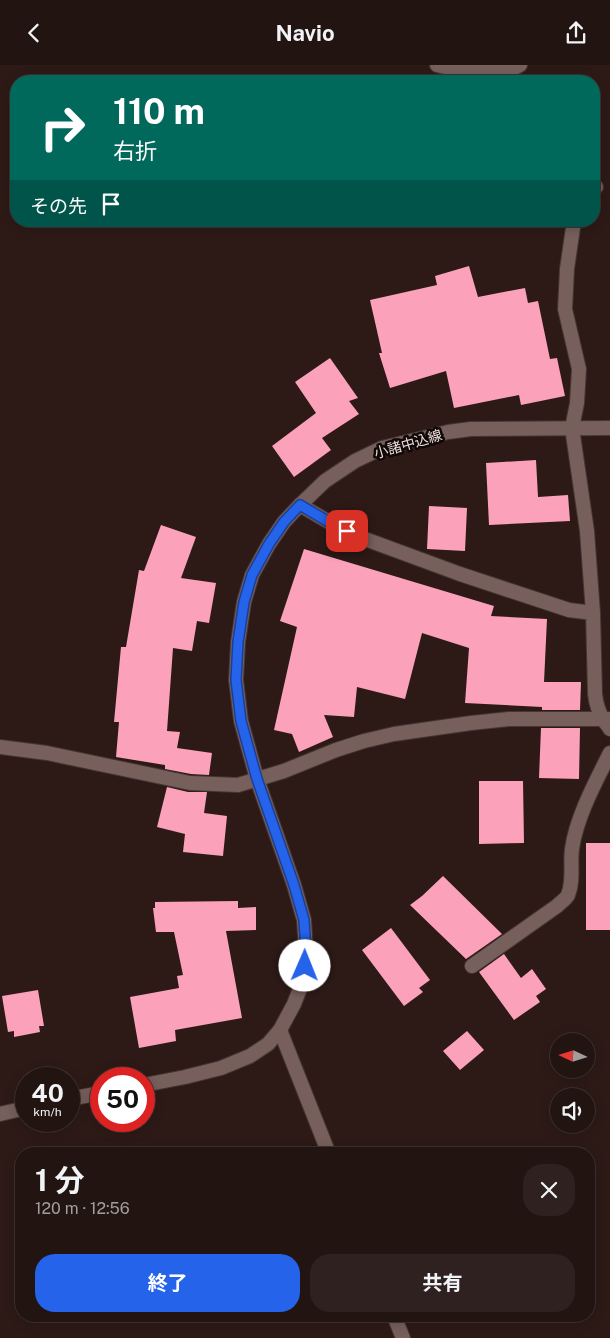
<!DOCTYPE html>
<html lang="ja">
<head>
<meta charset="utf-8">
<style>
  body { margin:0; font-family:"Public Sans","Noto Sans JP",sans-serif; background:#2e211f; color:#f1f3f6; height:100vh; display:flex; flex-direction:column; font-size:19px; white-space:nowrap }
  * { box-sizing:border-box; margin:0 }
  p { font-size:16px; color:#a29e9f }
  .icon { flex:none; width:28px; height:28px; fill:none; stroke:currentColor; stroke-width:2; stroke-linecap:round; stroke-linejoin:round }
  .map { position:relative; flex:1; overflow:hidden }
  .sheet { position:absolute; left:15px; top:1082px; width:580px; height:175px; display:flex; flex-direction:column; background:#221411; border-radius:20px; box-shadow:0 2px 12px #0003,0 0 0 1px #3f3331 }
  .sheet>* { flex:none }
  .banner { position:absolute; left:10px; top:10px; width:590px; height:152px; border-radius:20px; box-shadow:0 2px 12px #0003,0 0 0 1px #3f3331; background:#00695c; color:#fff; overflow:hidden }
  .needle { width:32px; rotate:274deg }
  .buttons { position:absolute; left:550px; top:968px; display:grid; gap:10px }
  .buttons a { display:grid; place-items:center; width:45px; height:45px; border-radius:50%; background:#221411; box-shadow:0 2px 12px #0003,0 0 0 1px #3f3331; font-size:25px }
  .speed { position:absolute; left:15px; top:1002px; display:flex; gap:10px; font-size:25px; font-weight:700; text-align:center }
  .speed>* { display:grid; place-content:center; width:65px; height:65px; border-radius:50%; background:#221411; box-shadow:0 2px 12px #0003,0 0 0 1px #3f3331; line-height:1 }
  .speed small { font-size:12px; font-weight:400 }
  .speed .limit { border:8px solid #d22; background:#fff; color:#111 }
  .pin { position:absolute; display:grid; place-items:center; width:42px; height:42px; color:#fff; margin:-21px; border-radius:10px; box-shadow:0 2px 8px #0006 }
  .me { position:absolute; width:55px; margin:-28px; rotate:1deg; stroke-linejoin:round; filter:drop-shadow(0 0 4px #0008) }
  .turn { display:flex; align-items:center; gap:18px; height:105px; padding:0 20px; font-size:22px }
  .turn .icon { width:65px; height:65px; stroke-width:2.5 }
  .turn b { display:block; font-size:35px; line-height:42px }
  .then { display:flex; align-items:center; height:48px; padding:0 20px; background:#0003; gap:10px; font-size:19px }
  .round { display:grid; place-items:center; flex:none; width:52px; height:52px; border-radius:20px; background:#2e211f }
  .overview { display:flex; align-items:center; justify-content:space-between; height:85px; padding:0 20px }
  h1 { font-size:30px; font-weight:700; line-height:38px }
  .button { display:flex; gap:10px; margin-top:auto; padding:10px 20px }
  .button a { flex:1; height:58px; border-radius:20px; background:#2563eb; color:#fff; font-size:20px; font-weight:700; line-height:58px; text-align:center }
  .button a+a { background:#2e211f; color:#f1f3f6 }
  header { display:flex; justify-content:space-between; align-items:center; height:65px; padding:0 20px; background:#221411; font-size:22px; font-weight:700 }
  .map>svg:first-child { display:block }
  .building { fill:#fba2ba }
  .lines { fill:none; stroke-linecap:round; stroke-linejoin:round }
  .service-casing { stroke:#453534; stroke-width:16 }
  .minor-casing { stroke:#453534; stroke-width:16 }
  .secondary-casing { stroke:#453534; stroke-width:16 }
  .service { stroke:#775f5b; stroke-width:14 }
  .minor { stroke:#775f5b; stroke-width:14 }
  .secondary { stroke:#775f5b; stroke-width:14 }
  .route-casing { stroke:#184099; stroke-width:12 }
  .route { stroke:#2563eb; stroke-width:9 }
  .labels { text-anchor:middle; stroke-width:5; stroke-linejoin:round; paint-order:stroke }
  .street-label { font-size:14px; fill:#eddfdd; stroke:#100806 }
</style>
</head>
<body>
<header><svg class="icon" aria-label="back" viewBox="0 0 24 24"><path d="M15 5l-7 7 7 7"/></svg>Navio<svg class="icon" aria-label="share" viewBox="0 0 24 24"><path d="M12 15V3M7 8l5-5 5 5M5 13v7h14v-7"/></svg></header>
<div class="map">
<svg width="610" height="1273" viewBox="0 0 610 1273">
  <rect width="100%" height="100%" fill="#2d1a17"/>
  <!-- building -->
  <path class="building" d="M469 201 478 232 525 223 528 238 538 236 550 294 557 293 565 331 521 340 519 330 454 343 446 306 390 323 379 288H382L370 235 437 220 435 211Z
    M330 293 358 333 349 336 359 349 322 373 331 385 294 412 272 381 316 348 295 317Z
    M536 395 538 432 568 430 570 456 489 460 486 398Z
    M429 441 467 443 465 486 427 484Z
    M161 460 196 472 181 513 216 518 209 558 197 556 192 586 173 583 167 666 180 667 177 683 212 688 209 710 191 709 165 704V700L116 692 119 657H114L121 582H126L139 505 144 506Z
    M304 484 494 541 491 551 547 554 544 617H581L580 645H542V642L465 638 469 583 422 568 405 634 357 622 354 652 324 650 333 672 299 687 292 669 274 665 297 562 280 556Z
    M541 663H580L579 714 539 713Z
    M479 716H523L524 778 479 779Z
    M167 722 188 727H207L204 748 227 751 223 791 183 787 185 769 157 762Z
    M586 778H610V865H586Z
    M443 811 502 869 466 894 410 840 422 831Z
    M238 836V843L256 842V865L226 866 242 953 175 965 176 976 139 983 130 932 179 923 177 911 183 910 174 867H156L153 843H155V837Z
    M391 863 430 915 419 923 423 927 404 941 362 885Z
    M504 889 521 913 532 904 546 924 536 931 540 937 514 955 479 907Z
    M38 925 44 961H39L40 967 14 972V966L8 967 2 931Z
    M467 966 484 985 460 1005 443 986Z"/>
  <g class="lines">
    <!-- service casing -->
    <g class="service-casing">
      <path id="service" d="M437 0C455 5 491 9 509 5 513 4 517 2 520 0
        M594 124 596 122
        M574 156 567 204 565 244 579 304 577 338 572 363 587 466 593 548 595 629C596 638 598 646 603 654 605 658 608 660 610 664
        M300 440 329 457 365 474 460 509 569 545 593 548
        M472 901 557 841C561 837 566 834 568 830 574 816 570 798 572 784 576 753 596 716 610 688"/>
    </g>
    <!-- minor casing -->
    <g class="minor-casing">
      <path id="minor" d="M0 682 47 688 190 718 238 720 284 706 336 685 364 676 394 669 471 658 509 654H610
        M280 965 329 1089
        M394 1251 403 1273"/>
    </g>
    <!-- secondary casing -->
    <g class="secondary-casing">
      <path id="secondary" d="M144 1020 185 1012 221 1003 250 991 268 979 280 965 294 939 303 916 306 887 304 855 294 820 257 714 241 656 236 615 238 577 244 537 252 510 269 479 284 457 300 440 325 416 355 396 382 383 448 367 471 364 610 363
        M69 1034 101 1028
        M0 1049 26 1043"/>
    </g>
    <!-- service -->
    <use href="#service" class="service"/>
    <!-- minor -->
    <use href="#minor" class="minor"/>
    <!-- secondary -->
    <use href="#secondary" class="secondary"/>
  </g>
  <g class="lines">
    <!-- route casing -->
    <g class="route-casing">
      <path id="route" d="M305 901 306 887 304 855 294 820 257 714 241 656 236 615 238 577 244 537 252 510 269 479 284 457 300 440 329 457 347 466"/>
    </g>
    <!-- route -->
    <use href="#route" class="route"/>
  </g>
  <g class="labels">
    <!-- street labels -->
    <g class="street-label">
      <text transform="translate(408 379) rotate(-16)" y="5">小諸中込線</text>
    </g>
  </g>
</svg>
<div class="buttons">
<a><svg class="needle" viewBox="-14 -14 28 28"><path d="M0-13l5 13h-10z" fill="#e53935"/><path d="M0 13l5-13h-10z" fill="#a29e9f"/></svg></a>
<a><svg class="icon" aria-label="sound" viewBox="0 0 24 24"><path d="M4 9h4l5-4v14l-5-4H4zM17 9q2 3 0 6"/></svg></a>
</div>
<div class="speed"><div>40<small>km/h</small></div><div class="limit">50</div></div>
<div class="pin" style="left:347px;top:466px;background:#d93025"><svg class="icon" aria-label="arrive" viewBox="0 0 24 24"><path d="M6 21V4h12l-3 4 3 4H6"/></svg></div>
<svg class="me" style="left:305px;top:901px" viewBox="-20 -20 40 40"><circle r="19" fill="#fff"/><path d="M0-13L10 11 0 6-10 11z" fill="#2563eb"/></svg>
<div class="banner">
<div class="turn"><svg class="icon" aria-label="right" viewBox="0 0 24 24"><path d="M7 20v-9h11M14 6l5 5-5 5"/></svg><div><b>110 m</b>右折</div></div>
<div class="then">その先<svg class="icon" aria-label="arrive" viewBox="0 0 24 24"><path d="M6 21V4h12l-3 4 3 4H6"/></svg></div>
</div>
<section class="sheet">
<div class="overview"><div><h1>1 分</h1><p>120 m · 12:56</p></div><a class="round"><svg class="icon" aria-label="close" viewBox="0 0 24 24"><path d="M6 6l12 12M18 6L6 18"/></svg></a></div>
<div class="button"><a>終了</a><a>共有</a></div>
</section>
</div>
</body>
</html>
